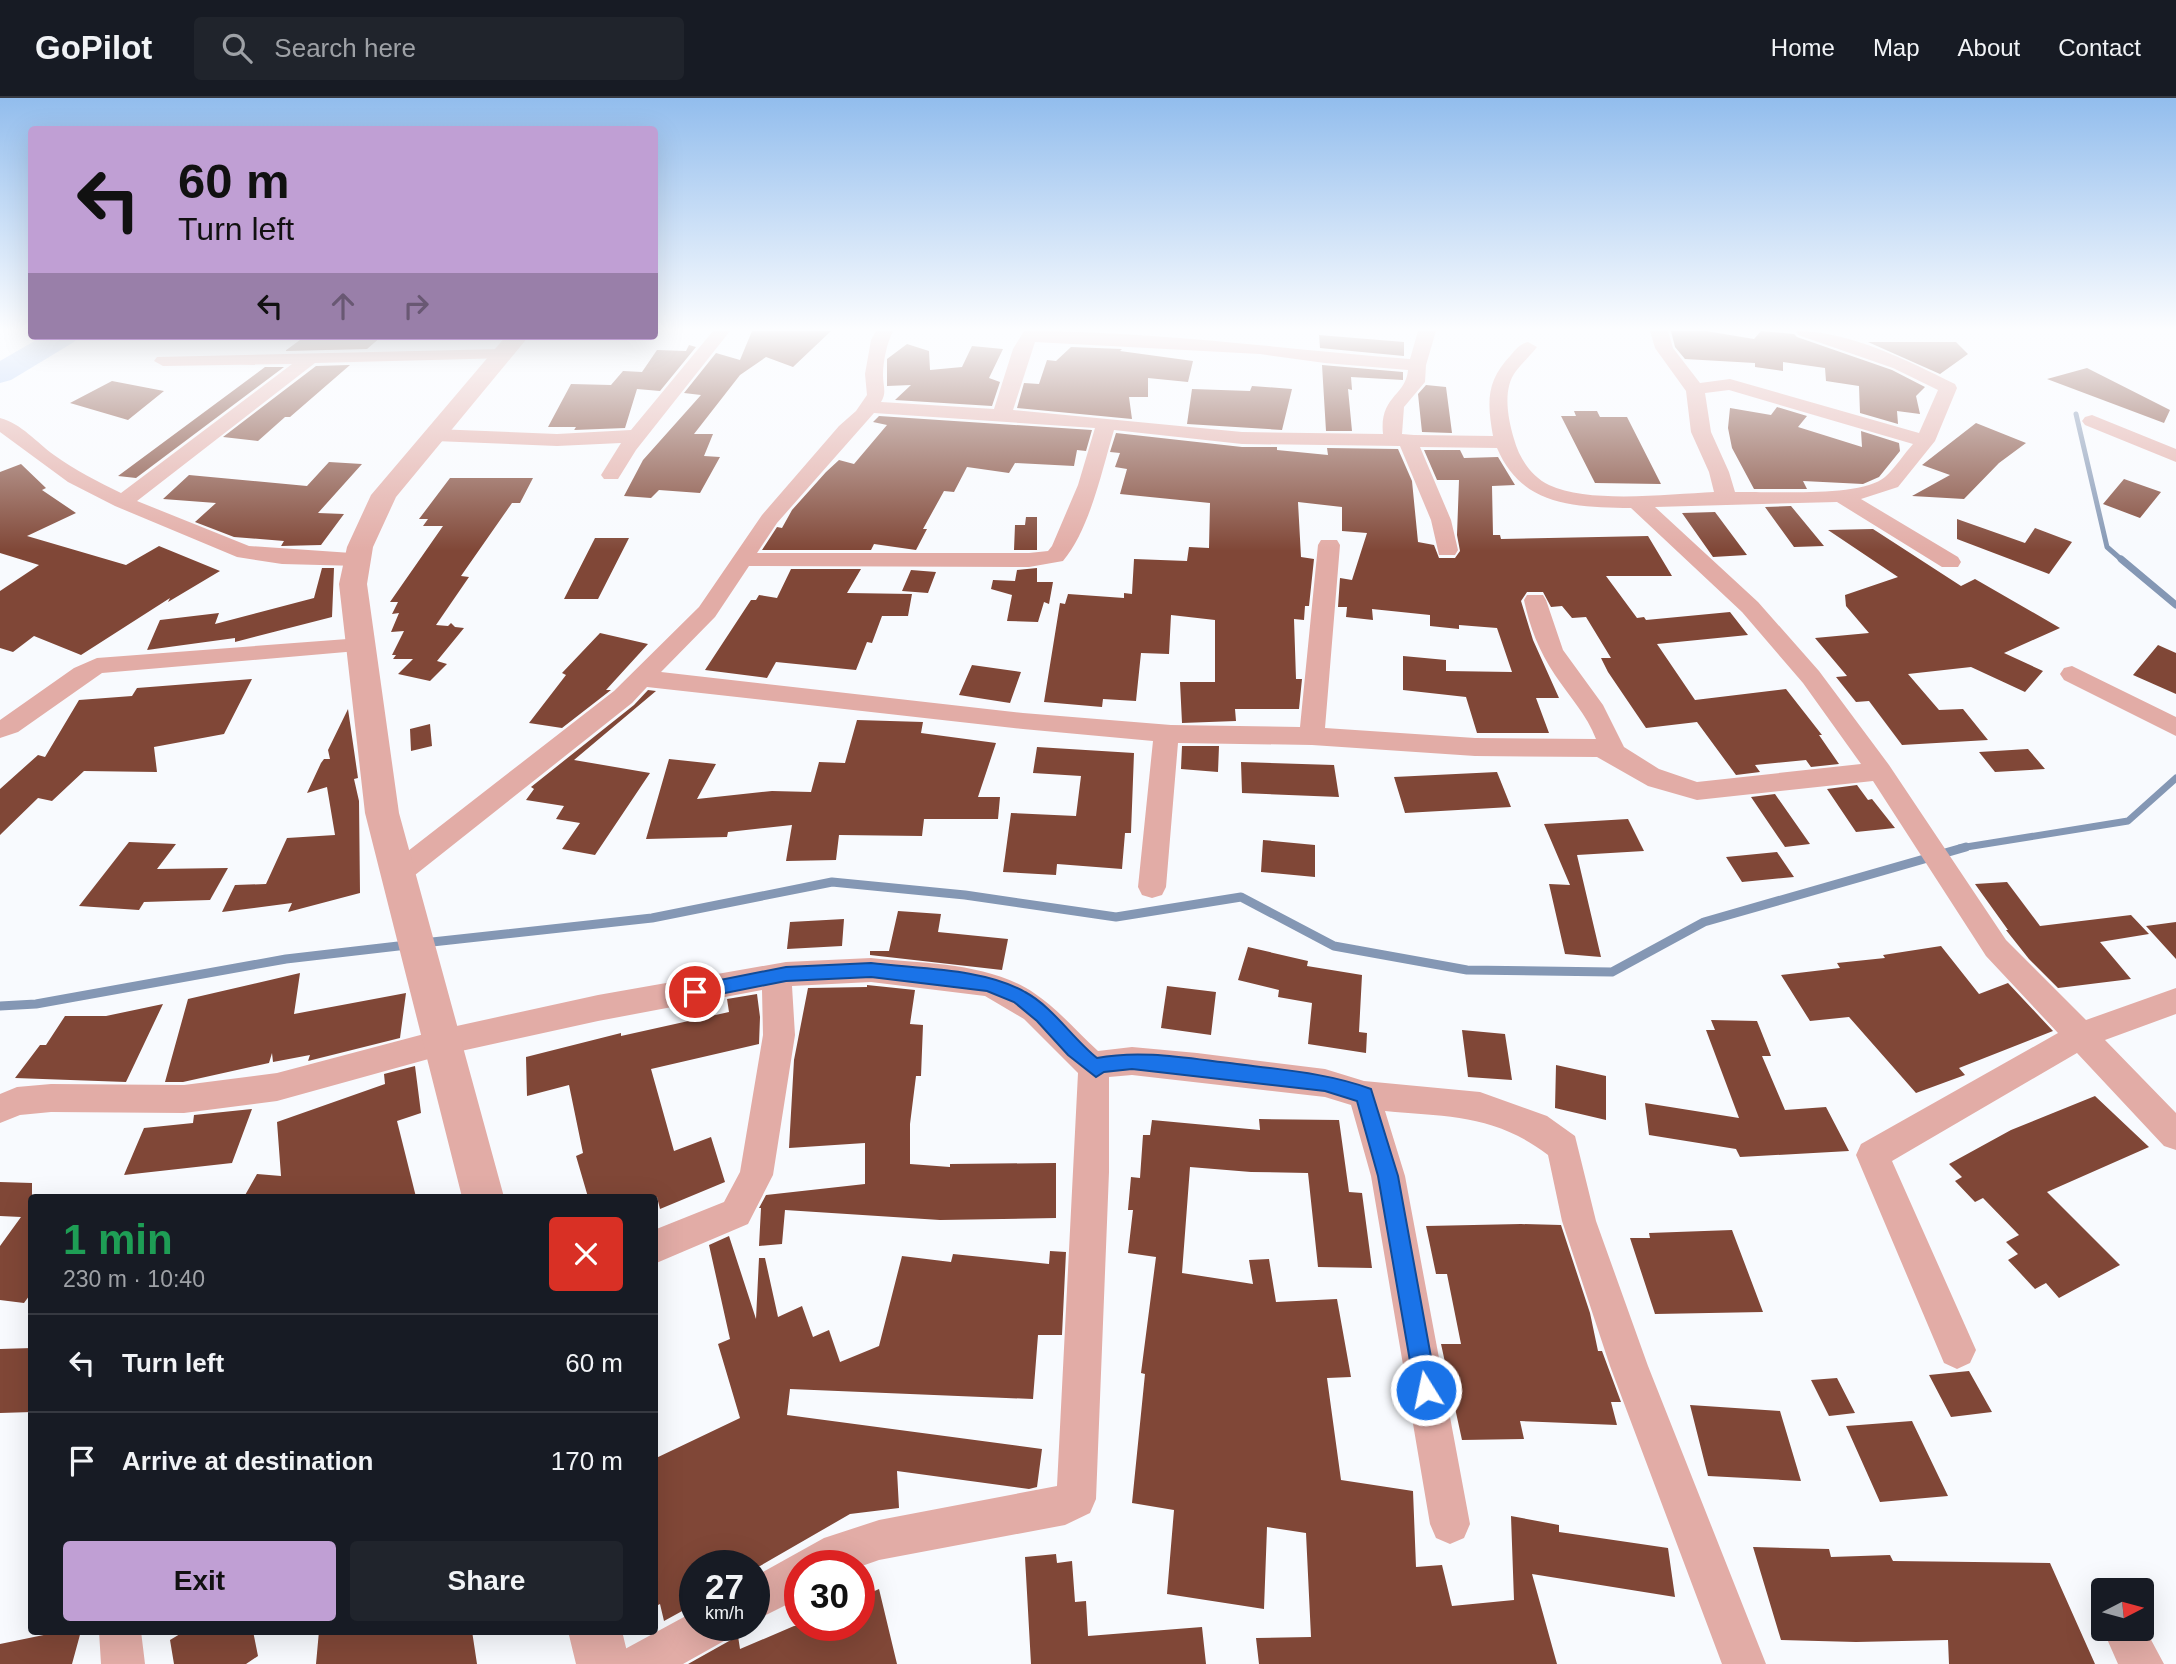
<!DOCTYPE html>
<html lang="en">
<head>
<meta charset="utf-8">
<style>
  body { margin:0; font-family:Helvetica,sans-serif; background:#20242c; color:#f1f3f6; height:100vh; display:flex; flex-direction:column; font-size:26px; white-space:nowrap }
  * { box-sizing:border-box; margin:0 }
  p { font-size:23px; color:#9ea1a6 }
  .icon { flex:none; width:38px; height:38px; fill:none; stroke:currentColor; stroke-width:2; stroke-linecap:round; stroke-linejoin:round }
  .map { position:relative; flex:1; overflow:hidden }
  .side { position:absolute; left:28px; top:1096px; width:630px; height:441px; display:flex; flex-direction:column; background:#171b24; border-radius:7px; box-shadow:0 7px 28px #0002 }
  .side>* { flex:none }
  .banner { position:absolute; left:28px; top:28px; width:630px; height:214px; border-radius:7px; box-shadow:0 7px 28px #0002; background:#c09fd4; color:#111; overflow:hidden }
  .needle { width:46px; rotate:84deg }
  .controls { position:absolute; left:2091px; top:1480px; display:grid; gap:14px }
  .controls a { display:grid; place-items:center; width:63px; height:63px; border-radius:7px; background:#171b24; box-shadow:0 7px 28px #0002; font-size:35px }
  .speed { position:absolute; left:679px; top:1452px; display:flex; gap:14px; font-size:35px; font-weight:700; text-align:center }
  .speed>* { display:grid; place-content:center; width:91px; height:91px; border-radius:50%; background:#171b24; box-shadow:0 7px 28px #0002; line-height:1 }
  .speed small { font-size:18px; font-weight:400 }
  .speed .limit { border:10px solid #d22; background:#fff; color:#111 }
  .pin { position:absolute; display:grid; place-items:center; width:60px; height:60px; color:#fff; margin:-30px; border:4px solid #fff; border-radius:50%; box-shadow:0 2px 7px #0007 }
  .me { position:absolute; width:77px; margin:-38px; rotate:350deg; stroke-linejoin:round; filter:drop-shadow(0 0 5px #0008) }
  .turn { display:flex; align-items:center; gap:24px; height:147px; padding:0 35px; font-size:32px }
  .turn .icon { width:91px; height:91px; stroke-width:2.5 }
  .turn b { display:block; font-size:49px; line-height:60px }
  .lanes { display:flex; align-items:center; height:66px; padding:0 35px; background:#0003; justify-content:center; gap:35px; direction:ltr }
  .lanes .off { opacity:.35 }
  .round { display:grid; place-items:center; flex:none; width:74px; height:74px; border-radius:7px; background:#20242c }
  .summary { display:flex; align-items:center; justify-content:space-between; height:119px; padding:0 35px }
  h1 { font-size:42px; font-weight:800; line-height:52px; color:#1e9e55 }
  .button { display:flex; gap:14px; margin-top:auto; padding:14px 35px }
  .button a { flex:1; height:80px; border-radius:7px; background:#c09fd4; color:#111; font-size:28px; font-weight:800; line-height:80px; text-align:center }
  .button a+a { background:#20242c; color:#f1f3f6 }
  ul { padding:0; list-style:none }
  li { display:flex; align-items:center; gap:21px; height:98px; padding:0 35px; border-top:2px solid #363941 }
  li div { flex:1 }
  li b { display:block; font-size:26px }
  li em { font-style:normal }
  header { display:flex; align-items:center; gap:42px; box-sizing:border-box; height:98px; padding:0 35px; background:#171b24; border-bottom:2px solid #363941 }
  header strong { font-size:33px }
  nav { display:flex; gap:38px; margin-inline-start:auto; font-size:24px }
  .search { width:490px; height:63px; background:#20242c; display:flex; align-items:center; gap:18px; box-sizing:border-box; padding:0 24px; border-radius:7px; color:#9ea1a6; font-size:26px }
  .map>svg:first-child { display:block }
  .lines { fill:none; stroke-linecap:round; stroke-linejoin:round }
  .stream-far2 { stroke:#8497b4; stroke-width:5 }
  .stream-far1 { stroke:#8497b4; stroke-width:7 }
  .stream { stroke:#8497b4; stroke-width:9 }
  .river { fill:#b1cbf5; fill-rule:evenodd }
  .building { fill:#804737 }
  .minor { fill:#e2aca6; fill-rule:evenodd }
  .tertiary { fill:#e2aca6; fill-rule:evenodd }
  .route { fill:#1a73e8; stroke:#114b97; stroke-width:2 }
</style>
</head>
<body>
<header>
<strong>GoPilot</strong>
<div class="search"><svg class="icon" aria-label="search" viewBox="0 0 24 24"><circle cx="10" cy="10" r="6"/><path d="M15 15l6 6"/></svg>Search here</div>
<nav><a>Home</a><a>Map</a><a>About</a><a>Contact</a></nav>
</header>
<div class="map">
<svg width="2176" height="1566" viewBox="0 0 2176 1566">
  <rect width="100%" height="100%" fill="#f8fafe"/>
  <g class="lines">
    <!-- stream-far2 -->
    <path class="stream-far2" d="M2076 316 2107 449 2123 463"/>
    <!-- stream-far1 -->
    <path class="stream-far1" d="M2121 461 2176 507
      M1960 750 2128 723 2176 680"/>
    <!-- stream -->
    <path class="stream" d="M423 845 652 820 832 784 965 797 1116 819 1241 799 1334 848 1467 872 1612 874 1704 824 1966 749
      M0 908 36 906 286 861 407 847"/>
    <!-- river -->
    <path class="river" d="M43 238H79L74 244 11 282 0 285V263Z"/>
  </g>
  <!-- building -->
  <path class="building" d="M752 233H831L793 269 766 259 740 277 694 336H713L704 358 720 359 700 395 659 392 651 400 624 398 643 362 701 297 684 295 716 255 740 262Z
    M1671 233H1706L1754 241 1761 233 1794 236 1797 239 1892 272 1925 289 1916 298 1920 316 1897 313 1898 326 1860 315 1859 288 1826 283 1825 270 1783 264V273L1755 269V265L1685 261 1675 249Z
    M1319 237 1404 244V258L1320 250Z
    M382 238 367 251 285 253 300 242Z
    M1868 244H1956L1968 256 1940 276Z
    M907 246 929 253 930 272 962 269 972 248 1003 251 989 280 1000 284 992 308 895 302 911 287 887 288V261Z
    M689 247 696 249 660 293 637 291 625 330 574 332 576 329H548L571 286 611 287 623 273 642 274 657 252 686 253Z
    M1071 249 1122 251 1120 253 1193 263 1188 284 1148 280V299H1129L1132 321 1017 310 1024 285 1039 286 1047 262 1056 263Z
    M350 267 290 319H285L258 343 223 339 316 268Z
    M1322 267 1403 274V282L1351 279 1352 292 1348 291 1352 333H1326Z
    M265 269H284L136 380 118 378Z
    M2087 270 2170 312 2164 325 2047 281Z
    M112 283 164 293 128 322 70 305Z
    M1426 287 1446 289 1452 335 1422 334 1418 296Z
    M1252 288 1292 291 1282 332 1187 326 1192 291 1250 293Z
    M1777 309 1807 318 1798 329 1862 349 1861 333 1899 345 1900 353 1879 379 1863 386 1803 383 1807 391H1754L1732 350 1728 330 1730 310 1771 317Z
    M1574 313H1597L1600 319H1627L1661 386 1595 385 1561 318H1576Z
    M879 318 1092 332 1086 353 1077 352 1074 368 1015 365 1009 375 967 369 954 394 944 393 923 431H927L916 452 874 446 871 452H762L777 429 782 430 792 412 826 374 839 362 854 366 887 327 873 324Z
    M1976 325 2026 345 1999 365 1964 401 1912 398 1950 377 1922 367Z
    M1116 335 1242 349H1277V352L1328 357 1327 350 1398 351 1412 383 1418 444 1434 447 1439 460H1455L1460 453 1457 437 1459 382H1437L1424 352H1460L1464 360 1498 359 1515 387 1492 388 1493 437H1500L1501 441 1648 438 1672 478H1606L1637 520 1644 519 1646 522 1730 514 1748 537 1657 546 1695 602 1786 591 1822 637H1819L1839 666 1811 669 1806 662 1755 667 1760 674 1736 677 1697 624 1646 630 1608 574 1601 560H1611L1586 519 1572 520 1562 508 1551 509 1543 494H1527L1521 503 1533 542 1559 600H1536L1549 635H1477L1466 599 1403 592V558L1446 562V573L1512 574 1497 530 1459 527V531L1430 528V517L1372 511 1373 522 1346 519 1347 509H1338L1340 480 1352 482 1367 435 1342 433V409L1298 404 1301 459 1314 461 1309 508H1305L1304 522 1294 521 1296 581H1302L1299 611H1235L1236 623 1182 625 1180 584H1215V522L1171 517 1169 556 1141 555 1136 603 1103 601 1102 609 1044 604 1060 505 1065 506 1068 496 1124 500V495L1132 496 1134 461 1187 463 1189 449 1209 450 1210 405 1120 396 1127 371 1115 369 1120 355 1110 354Z
    M329 364 362 366 318 415 344 416 321 447 281 448 284 443 234 439 195 424 216 405 163 401 189 377 307 388Z
    M21 366 46 390 42 392 76 415 27 438 126 467 159 448 220 473 168 504 170 500 81 557 34 538 13 554 0 550V493L39 467 0 455V374Z
    M450 380H533L520 405H512L461 478 469 479 436 527 448 528 451 525 455 529 464 530 437 563 447 566 430 583 398 576 413 561H393L396 557H392L404 533 391 534 399 515 392 516 398 504H390L443 428H423L428 421H419Z
    M2124 381 2161 394 2140 420 2103 406Z
    M1791 408 1824 448 1794 449 1765 409Z
    M1715 414 1747 457 1713 459 1682 415Z
    M1026 419H1037V452H1014L1015 427H1025Z
    M1957 421 2025 445 2035 430 2072 444 2049 476 1957 441Z
    M1873 431 1961 488 1975 481 2060 530 2004 555 2043 573 2025 594 1971 569 1908 576 1939 612 1963 611 1988 642 1902 647 1869 603 1856 604 1836 579 1847 578 1815 540 1869 535 1846 508 1845 497 1898 479 1828 432Z
    M595 440H629L598 501H564Z
    M322 470H334L332 519 235 544V540L147 552 160 522 219 515 215 526 314 500Z
    M1037 470V484H1053L1049 506 1044 504 1038 524 1007 523 1012 497 991 491 993 482 1015 483 1017 472Z
    M791 471H861L847 495 912 496 908 518H882L872 545 867 544 856 572 776 564 767 580 705 572 751 502H756L759 497 777 500Z
    M911 472 936 474 928 495 902 493Z
    M600 535 648 546 606 592H611L562 630 529 625 566 577 562 575Z
    M2158 547 2176 555V596L2133 577Z
    M972 567 1021 574 1010 605 959 597Z
    M252 581 224 636 154 649 157 674 84 673 52 703 38 700 0 737V691L38 657 45 659 79 602 132 598 137 590Z
    M648 592 656 593 574 662 650 675 595 757 562 751 580 725 556 721 564 708 526 702 534 691 531 689 634 607Z
    M348 611 358 680 354 681 359 703 360 795 288 814 292 805 222 814 235 787 266 786 287 740 335 737 327 689 307 695 321 665 324 661H330L328 652Z
    M857 622 923 624 921 635 996 645 978 699H1000L998 721H924L922 738 839 737 836 762 786 763 792 727 728 734 727 739 646 741 669 661 716 666 697 701 772 693 811 694 819 664 845 665Z
    M430 626 432 648 411 653 410 631Z
    M1182 648H1219L1218 674 1181 671Z
    M1037 649 1134 655 1131 735H1125L1122 771 1057 766 1056 777 1003 774 1011 715 1076 718 1081 678 1033 675Z
    M2028 651 2045 671 1995 674 1979 654Z
    M1241 664 1334 667 1339 699 1242 695Z
    M1497 674 1511 709 1405 715 1394 679Z
    M1857 687 1868 702 1872 701 1895 730 1856 734 1827 691Z
    M1775 696 1810 746 1785 749 1751 699Z
    M1628 721 1644 753 1577 757 1601 859 1565 856 1549 786 1570 787 1544 726Z
    M1263 742 1315 747V779L1261 774Z
    M129 744 176 746 157 771 228 770 210 802 144 804 139 812 79 808Z
    M1777 754 1794 779 1742 784 1726 759Z
    M2007 784 2040 828 2131 817 2149 836 2100 844 2131 881 2058 890 2029 861 2006 832H2008L1975 786Z
    M898 813 941 816 938 834 1008 841 1002 872 870 857V853H889Z
    M844 821 842 848 787 851 790 824Z
    M2176 824V861L2146 828Z
    M1941 848 1979 896 2008 885 2053 933 1959 970 1965 977 1916 995 1849 919 1810 923 1781 877 1840 870 1837 865 1885 860 1883 857Z
    M1248 849 1308 863 1307 868 1362 877 1359 934 1367 935 1366 955 1308 946 1312 905 1278 899 1279 892 1238 882Z
    M300 875 294 916 406 895 400 940 308 963 310 957 273 964 272 955 269 965 183 984H165L188 901Z
    M867 887 915 892 910 926 923 927 921 978H916L910 1026V1066L950 1069V1066L1056 1065V1120L940 1122 785 1112 782 1146 759 1148 761 1110H759L766 1097 865 1086V1045L789 1050 794 962 808 890 867 889Z
    M1167 888 1216 894 1211 937 1161 930Z
    M757 896 760 919 759 946 651 971 674 1053 711 1039 725 1084 660 1111 657 1099H588L576 1058 583 1055 569 987 527 998 526 959 621 935V938L729 914 727 901Z
    M163 906 126 984 15 980 40 947H46L65 918H106Z
    M1711 922 1757 923 1771 958H1762L1785 1012 1826 1009 1849 1053 1740 1059 1736 1051 1649 1037 1645 1005 1739 1020 1706 932H1715Z
    M1462 932 1505 936 1512 982 1468 979Z
    M1556 967 1606 978V1022L1555 1010Z
    M415 968 421 1015 397 1023 416 1099H244L257 1076 281 1078 277 1024 385 986 384 976Z
    M2095 998 2149 1049 2047 1094 2120 1167 2059 1200 2046 1185 2035 1191 2008 1162 2018 1156 2006 1144 2019 1137 1983 1100 1975 1104 1955 1083 1962 1079 1949 1066 2011 1032Z
    M252 1011 232 1065 124 1077 144 1030 193 1025 194 1017Z
    M1259 1021 1339 1022 1349 1094 1362 1095 1372 1170 1318 1169 1308 1075 1251 1074 1190 1069 1182 1175 1253 1186 1249 1162 1269 1161 1276 1204 1337 1201 1351 1279 1327 1280 1341 1382 1413 1393 1416 1469 1442 1467 1452 1508 1514 1502 1511 1418 1559 1427V1434L1668 1450 1675 1499 1532 1476 1557 1566H1259L1256 1540 1311 1539 1306 1435 1267 1429 1264 1511 1167 1496 1174 1412 1132 1405 1145 1276 1141 1275 1156 1159 1128 1155 1133 1112H1128L1131 1079 1140 1080 1143 1037H1150L1152 1022 1260 1032Z
    M0 1084 32 1085V1194L24 1205 0 1202V1148L21 1119 0 1118Z
    M1521 1126 1561 1127 1590 1215 1598 1253H1602L1621 1304H1611L1617 1327 1520 1323 1524 1341 1462 1342 1441 1246H1461L1447 1176H1436L1426 1128Z
    M1732 1132 1763 1214 1655 1216 1630 1140H1650L1649 1135Z
    M729 1138 756 1221 759 1160H765L778 1219 802 1208 813 1239 829 1232 840 1264 879 1248 902 1158 951 1164 953 1156 1049 1166 1050 1153 1066 1154 1062 1237H1038L1033 1301 790 1291 787 1317 1042 1351 1037 1389 1029 1391 897 1373 899 1410 850 1416 760 1468H695V1506L664 1523 660 1506 654 1509V1361L740 1320 718 1246 730 1241 709 1147Z
    M32 1250V1314L0 1315V1251Z
    M1969 1273 1992 1314 1951 1319 1929 1277Z
    M1837 1280 1855 1315 1829 1318 1811 1282Z
    M1690 1307 1780 1313 1801 1383 1708 1378Z
    M1912 1323 1948 1398 1880 1404 1846 1328Z
    M1753 1449 1829 1451 1831 1459 1890 1457 1893 1463 2050 1465 2095 1566H1949L1948 1542 1856 1544 1781 1542Z
    M1056 1456 1057 1465 1072 1463 1075 1504 1086 1503 1088 1538 1202 1529 1206 1566H1031L1025 1459Z
    M879 1491 897 1566H688L738 1538 740 1551 794 1528H859V1500Z
    M63 1533H81L72 1566H0V1546Z
    M185 1533H253L258 1558 246 1566H174L170 1542Z
    M319 1533H472L477 1566H316Z"/>
  <g class="lines">
    <!-- minor -->
    <path class="minor" d="M713 233H730L636 352 618 381H604L601 377 621 345 557 348 435 343 425 337 435 331 557 336 631 332Z
      M876 233H893C887 245 883 263 883 277 883 288 887 295 881 304L994 311 1013 251 1024 233C1153 233 1282 251 1410 261L1418 233H1436L1426 267 1425 284 1404 309 1402 336 1414 337 1493 338C1487 304 1486 283 1511 257 1516 251 1520 246 1528 244L1537 249C1530 258 1522 265 1516 273 1502 291 1508 321 1514 341 1519 360 1531 378 1549 387 1589 406 1670 396 1714 394L1709 374 1691 334 1686 293 1655 250 1650 233H1668L1673 250 1700 285 1730 281 1919 335 1938 292 1893 270 1798 237 1796 233C1850 233 1906 262 1955 286L1957 290 1935 343 1898 389 1861 401 1958 459 1961 464 1958 469H1942L1837 404 1655 409 1758 504 1819 573 1889 667 2006 842 2086 922 2176 890V916L2105 942 2176 1015V1052L2164 1048 2077 955 1892 1063 1976 1252 1970 1265 1957 1271 1944 1265 1856 1057 1861 1046 2058 935 1986 858 1873 683 1697 702 1648 688 1597 659 1475 658 1312 647 1178 645 1166 789 1162 797 1152 800 1142 797 1138 789 1153 643 1023 631 647 589 632 605 410 781 400 785 390 781 386 774 390 767 614 593 699 509 762 417 839 328 856 313 867 297 865 276 871 242ZM1035 244 1260 256 1325 265 1408 272C1406 298 1379 298 1383 336L1242 334 1013 312ZM1729 292 1913 346C1904 356 1895 370 1885 379 1861 400 1768 393 1735 394L1729 374 1711 334 1705 295ZM874 315 1095 330 1078 387 1052 448 1048 453 1029 455H757L777 425ZM1114 332 1242 346 1400 348 1431 422 1439 457H1455L1458 452 1451 422 1420 349 1497 350C1522 409 1575 409 1631 410L1742 514 1803 585 1861 666 1697 684 1659 671 1624 649 1603 607 1563 552 1546 502 1543 497H1527L1524 502C1530 530 1539 553 1555 577 1569 598 1587 617 1596 641L1475 640 1325 630 1340 447 1337 442H1321L1318 447 1300 629 1171 627 1023 615 661 574 715 519 749 468 1029 469 1063 463C1090 431 1102 372 1114 332Z
      M502 251 511 256 508 260 315 265 137 403 249 448 366 456 369 461 366 466 358 468 282 466 237 459 115 408 68 384 0 334V320C22 326 36 344 54 357 75 372 98 384 121 395L292 266 163 268 154 263 157 259Z
      M2092 317 2176 351V364L2085 327 2082 323 2085 319Z
      M361 540 369 542 373 547 369 552 102 575 18 634 0 640V622L74 570 97 560Z
      M2072 568 2176 619V638L2064 582 2060 576 2064 570Z
      M871 860C924 866 988 864 1034 895 1058 911 1077 934 1098 953L1132 949 1197 955 1325 971 1364 983 1480 994 1547 1018 1575 1038 1596 1123 1648 1268 1766 1566H1722L1610 1268 1562 1123 1548 1057C1494 1016 1449 1019 1385 1013L1405 1078 1470 1426 1464 1440 1450 1446 1436 1440 1430 1426 1371 1078 1351 1007 1325 999 1132 977 1109 979V1074L1096 1401 1090 1415 1065 1427 879 1462 859 1469 800 1468V1500L754 1523V1479L824 1440 879 1422 1057 1388 1078 975 1024 921 985 898 871 884 792 888 795 937 773 1077 748 1126 654 1166V1132L724 1104 740 1074 763 937 762 892 598 923 443 957 277 1003 184 1015 51 1014 20 1017 0 1025V996L17 989 51 986 184 987 277 975 443 931 598 897 786 864Z
      M695 1513V1528H730L724 1543 683 1566H618L625 1551Z
      M2142 1525 2164 1566H2118L2107 1541 2111 1531H2142Z
      M99 1533H141L145 1566H101Z"/>
    <!-- tertiary -->
    <path class="tertiary" d="M506 238H529L396 399 373 449 367 486 399 715 504 1099H462L365 715 339 486 347 449 371 397Z
      M568 1533H622L630 1566H576Z"/>
  </g>
  <!-- sky -->
  <linearGradient id="sky" x2="0" y2="1"><stop stop-color="#92bded"/><stop offset="0.51" stop-color="#fcfdff"/><stop offset="1" stop-color="#fcfdff" stop-opacity="0"/></linearGradient>
  <rect width="2176" height="453" fill="url(#sky)"/>
  <!-- route -->
  <path class="route" d="M871 865C919 871 983 870 1025 894 1053 909 1072 940 1097 960 1143 951 1191 961 1237 966 1282 972 1328 975 1371 991L1398 1078 1437 1292 1434 1300 1426 1303 1418 1300 1415 1292 1378 1078 1357 1003 1325 993 1132 971 1104 974 1096 979 1068 957 1037 923 1014 904 987 893 871 879 786 883 695 901 689 899 687 894 689 889 695 887 786 869Z"/>
</svg>
<div class="controls">
<a><svg class="needle" viewBox="-14 -14 28 28"><path d="M0-13l5 13h-10z" fill="#e53935"/><path d="M0 13l5-13h-10z" fill="#9ea1a6"/></svg></a>
</div>
<div class="speed"><div>27<small>km/h</small></div><div class="limit">30</div></div>
<div class="pin" style="left:695px;top:894px;background:#d93025"><svg class="icon" aria-label="arrive" viewBox="0 0 24 24"><path d="M6 21V4h12l-3 4 3 4H6"/></svg></div>
<svg class="me" style="left:1426px;top:1292px" viewBox="-20 -20 40 40"><circle r="17" fill="#1a73e8" stroke="#fff" stroke-width="3"/><path d="M0-11L8 9 0 5-8 9z" fill="#fff"/></svg>
<div class="banner">
<div class="turn"><svg class="icon" aria-label="left" viewBox="0 0 24 24"><path d="M17 20v-9H6M10 6l-5 5 5 5"/></svg><div><b>60 m</b>Turn left</div></div>
<div class="lanes"><svg class="icon" aria-label="left" viewBox="0 0 24 24"><path d="M17 20v-9H6M10 6l-5 5 5 5"/></svg><svg class="icon off" aria-label="ahead" viewBox="0 0 24 24"><path d="M12 20V5M6 11l6-6 6 6"/></svg><svg class="icon off" aria-label="right" viewBox="0 0 24 24"><path d="M7 20v-9h11M14 6l5 5-5 5"/></svg></div>
</div>
<section class="side">
<div class="summary"><div><h1>1 min</h1><p>230 m · 10:40</p></div><a class="round" style="background:#d93025;color:#fff"><svg class="icon" aria-label="close" viewBox="0 0 24 24"><path d="M6 6l12 12M18 6L6 18"/></svg></a></div>
<ul>
<li><svg class="icon" aria-label="left" viewBox="0 0 24 24"><path d="M17 20v-9H6M10 6l-5 5 5 5"/></svg><div><b>Turn left</b></div><em>60 m</em></li>
<li><svg class="icon" aria-label="arrive" viewBox="0 0 24 24"><path d="M6 21V4h12l-3 4 3 4H6"/></svg><div><b>Arrive at destination</b></div><em>170 m</em></li>
</ul>
<div class="button"><a>Exit</a><a>Share</a></div>
</section>
</div>
</body>
</html>
